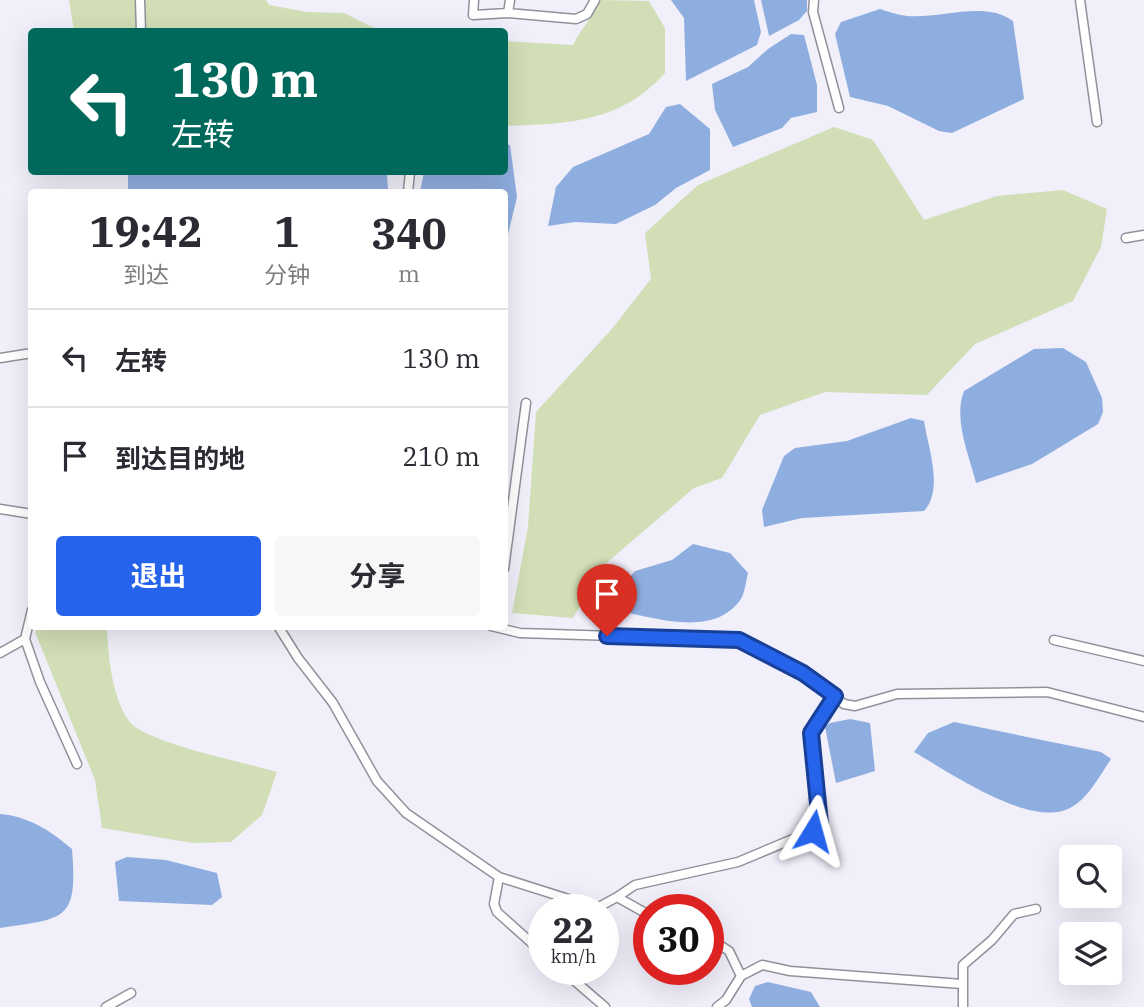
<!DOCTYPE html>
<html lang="zh">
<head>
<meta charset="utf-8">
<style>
  body { margin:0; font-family:"IBM Plex Serif","Noto Sans SC",serif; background:#f7f7f7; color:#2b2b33; height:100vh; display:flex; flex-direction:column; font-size:26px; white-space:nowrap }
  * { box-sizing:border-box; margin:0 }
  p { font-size:23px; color:#7c7c81 }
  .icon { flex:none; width:38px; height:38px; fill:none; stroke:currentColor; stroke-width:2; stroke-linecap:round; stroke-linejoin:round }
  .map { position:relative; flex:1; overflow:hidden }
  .panel { position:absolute; left:28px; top:189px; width:480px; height:441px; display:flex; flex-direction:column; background:#fff; border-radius:7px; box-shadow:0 7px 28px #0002 }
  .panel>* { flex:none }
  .top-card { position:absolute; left:28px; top:28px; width:480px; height:147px; border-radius:7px; box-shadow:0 7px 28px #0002; background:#00695c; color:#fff; overflow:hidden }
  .controls { position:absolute; left:1059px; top:845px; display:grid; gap:14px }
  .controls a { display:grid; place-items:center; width:63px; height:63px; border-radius:7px; background:#fff; box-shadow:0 7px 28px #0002; font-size:35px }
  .speed { position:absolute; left:528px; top:894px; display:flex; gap:14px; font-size:35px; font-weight:700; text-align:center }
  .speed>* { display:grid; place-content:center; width:91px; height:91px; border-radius:50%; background:#fff; box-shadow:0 7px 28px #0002; line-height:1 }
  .speed small { font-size:18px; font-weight:400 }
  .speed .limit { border:10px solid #d22; background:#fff; color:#111 }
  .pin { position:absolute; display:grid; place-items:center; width:60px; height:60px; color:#fff; margin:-72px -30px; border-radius:50% 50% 50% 0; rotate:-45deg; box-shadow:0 0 7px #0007 }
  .pin .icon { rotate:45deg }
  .me { position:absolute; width:77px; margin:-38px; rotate:8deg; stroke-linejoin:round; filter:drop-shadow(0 0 5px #0008) }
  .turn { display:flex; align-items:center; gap:24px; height:147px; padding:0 28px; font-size:32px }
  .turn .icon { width:91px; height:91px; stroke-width:2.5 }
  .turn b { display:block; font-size:49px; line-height:60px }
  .eta { display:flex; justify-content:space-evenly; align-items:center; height:119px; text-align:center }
  .eta b { font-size:42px; font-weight:700; line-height:49px }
  .button { display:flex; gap:14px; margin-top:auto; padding:14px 28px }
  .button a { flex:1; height:80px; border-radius:7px; background:#2563eb; color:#fff; font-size:28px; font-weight:700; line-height:80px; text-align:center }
  .button a+a { background:#f7f7f7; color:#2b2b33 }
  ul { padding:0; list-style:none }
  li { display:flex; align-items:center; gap:21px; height:98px; padding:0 28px; border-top:2px solid #e1e1e2 }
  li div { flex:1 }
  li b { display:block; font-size:26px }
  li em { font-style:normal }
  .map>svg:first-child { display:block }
  .green { fill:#d1deb6 }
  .water { fill:#8faee0 }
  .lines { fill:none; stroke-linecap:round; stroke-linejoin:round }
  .street-casing { stroke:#91919b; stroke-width:11 }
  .street { stroke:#fff; stroke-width:8 }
  .route-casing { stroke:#184099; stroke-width:18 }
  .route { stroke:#2563eb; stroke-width:12 }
</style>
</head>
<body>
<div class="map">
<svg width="1144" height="1007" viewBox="0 0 1144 1007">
  <rect width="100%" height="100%" fill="#f0effa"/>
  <!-- green -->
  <path class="green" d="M69 0H266L269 5 307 12 344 13 380 31H74Z
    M599 0 649 1 665 28V73C620 123 567 124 504 126V41L573 45C581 29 593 17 599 0Z
    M834 127 873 140 924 220 997 196 1063 190 1107 209 1101 247 1073 301 975 344 927 395 825 392 760 415 722 478 694 488 604 565 573 618 512 613 528 527 536 412 611 330 651 279 645 233 698 185Z
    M37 627H107C108 656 112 697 129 721 145 743 247 763 277 772L262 815 231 842 193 843 102 828 95 780 35 632Z"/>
  <!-- water -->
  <path class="water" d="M671 0H754L761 32 757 45 686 81 684 18Z
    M761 0H807V11L799 20 769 36Z
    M880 9C889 12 898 15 907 16 940 19 985 0 1013 21L1024 99 952 133 939 131 888 106 850 97 835 34 841 22Z
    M791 34 804 35 817 85V112L791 118 782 128 733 147 715 110 712 84 748 67 768 49Z
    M680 104 710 129V170L676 188 655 205 616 224 575 222 548 226 556 187 573 167 649 134 666 107Z
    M504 144 510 145 517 197 504 251V192H420L424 172H504Z
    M128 172H387L388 192H128Z
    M1063 348 1086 362 1102 398 1103 412 1098 424 1032 464 976 483C969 455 953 419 964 391L1034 349Z
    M911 418 924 421C928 448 944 489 924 511L802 518 764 527 762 510 784 456 795 448 847 441Z
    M693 544 730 553 748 573C746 581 745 592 741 599 714 638 657 618 618 611L617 591 635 571 672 560Z
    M850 719 870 723 875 771 836 783 825 727 830 723Z
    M954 722 1101 752 1111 759C1100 775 1088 799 1070 808 1031 829 949 772 914 752L928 733Z
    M0 814C28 816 51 831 72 849 78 922 65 918 0 928Z
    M127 857 166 860 217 873 222 897 212 905 119 901 115 862Z
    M768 982 811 992 820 1007H752L749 999 755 986Z"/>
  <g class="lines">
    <!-- street casing -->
    <g class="street-casing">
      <path id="street" d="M140 0 141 32
        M474 0 473 15 508 13 576 19 587 14 595 0
        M814 0 813 12 839 108
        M1080 0 1097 122
        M508 13 510 0
        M408 192 410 172
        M1126 238 1144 235
        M0 358 32 353
        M0 509 32 514
        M504 569 526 403
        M32 610 25 639 40 682 77 764
        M278 626 298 658 333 703 377 781 406 813 499 877 597 908 617 897 649 915
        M491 626 520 633 739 640 803 673 844 704 855 706 897 694 1047 692 1144 717
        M1054 640 1144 661
        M0 653 25 639
        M499 877 494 904 497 912 544 954
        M617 897 635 885 738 862 812 831 820 824 811 733 835 696
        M709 938 729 951 741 976
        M562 970 605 1007
        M106 1007 131 993
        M717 1007 726 1000 741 976 762 965 790 971 962 984
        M963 1007V965L992 940 1014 914 1036 909"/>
    </g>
    <!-- street -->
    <use href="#street" class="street"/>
  </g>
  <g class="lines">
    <!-- route casing -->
    <g class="route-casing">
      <path id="route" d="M607 636 739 640 803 673 835 696 811 733 820 824 813 831"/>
    </g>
    <!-- route -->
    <use href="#route" class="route"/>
  </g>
</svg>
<div class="controls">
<a><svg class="icon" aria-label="search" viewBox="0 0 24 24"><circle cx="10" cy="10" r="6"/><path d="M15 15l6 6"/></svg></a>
<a><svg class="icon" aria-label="layers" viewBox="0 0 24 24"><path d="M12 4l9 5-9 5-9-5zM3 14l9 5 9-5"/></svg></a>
</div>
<div class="speed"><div>22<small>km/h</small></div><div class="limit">30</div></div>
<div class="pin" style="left:607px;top:636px;background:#d93025"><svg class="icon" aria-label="arrive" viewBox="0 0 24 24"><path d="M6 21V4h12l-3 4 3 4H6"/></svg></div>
<svg class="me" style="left:813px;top:831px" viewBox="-20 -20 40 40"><path d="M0-17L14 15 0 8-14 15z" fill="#2563eb" stroke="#fff" stroke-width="4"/></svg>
<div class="top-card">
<div class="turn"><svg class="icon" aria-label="left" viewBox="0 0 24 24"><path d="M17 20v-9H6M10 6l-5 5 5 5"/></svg><div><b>130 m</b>左转</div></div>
</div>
<section class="panel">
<div class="eta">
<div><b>19:42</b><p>到达</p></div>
<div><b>1</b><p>分钟</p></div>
<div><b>340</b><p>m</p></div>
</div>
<ul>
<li><svg class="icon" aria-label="left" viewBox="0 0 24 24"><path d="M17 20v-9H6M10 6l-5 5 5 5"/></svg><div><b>左转</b></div><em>130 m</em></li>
<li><svg class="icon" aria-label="arrive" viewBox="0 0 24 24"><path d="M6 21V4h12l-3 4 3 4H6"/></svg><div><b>到达目的地</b></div><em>210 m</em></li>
</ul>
<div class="button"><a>退出</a><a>分享</a></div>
</section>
</div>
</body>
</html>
